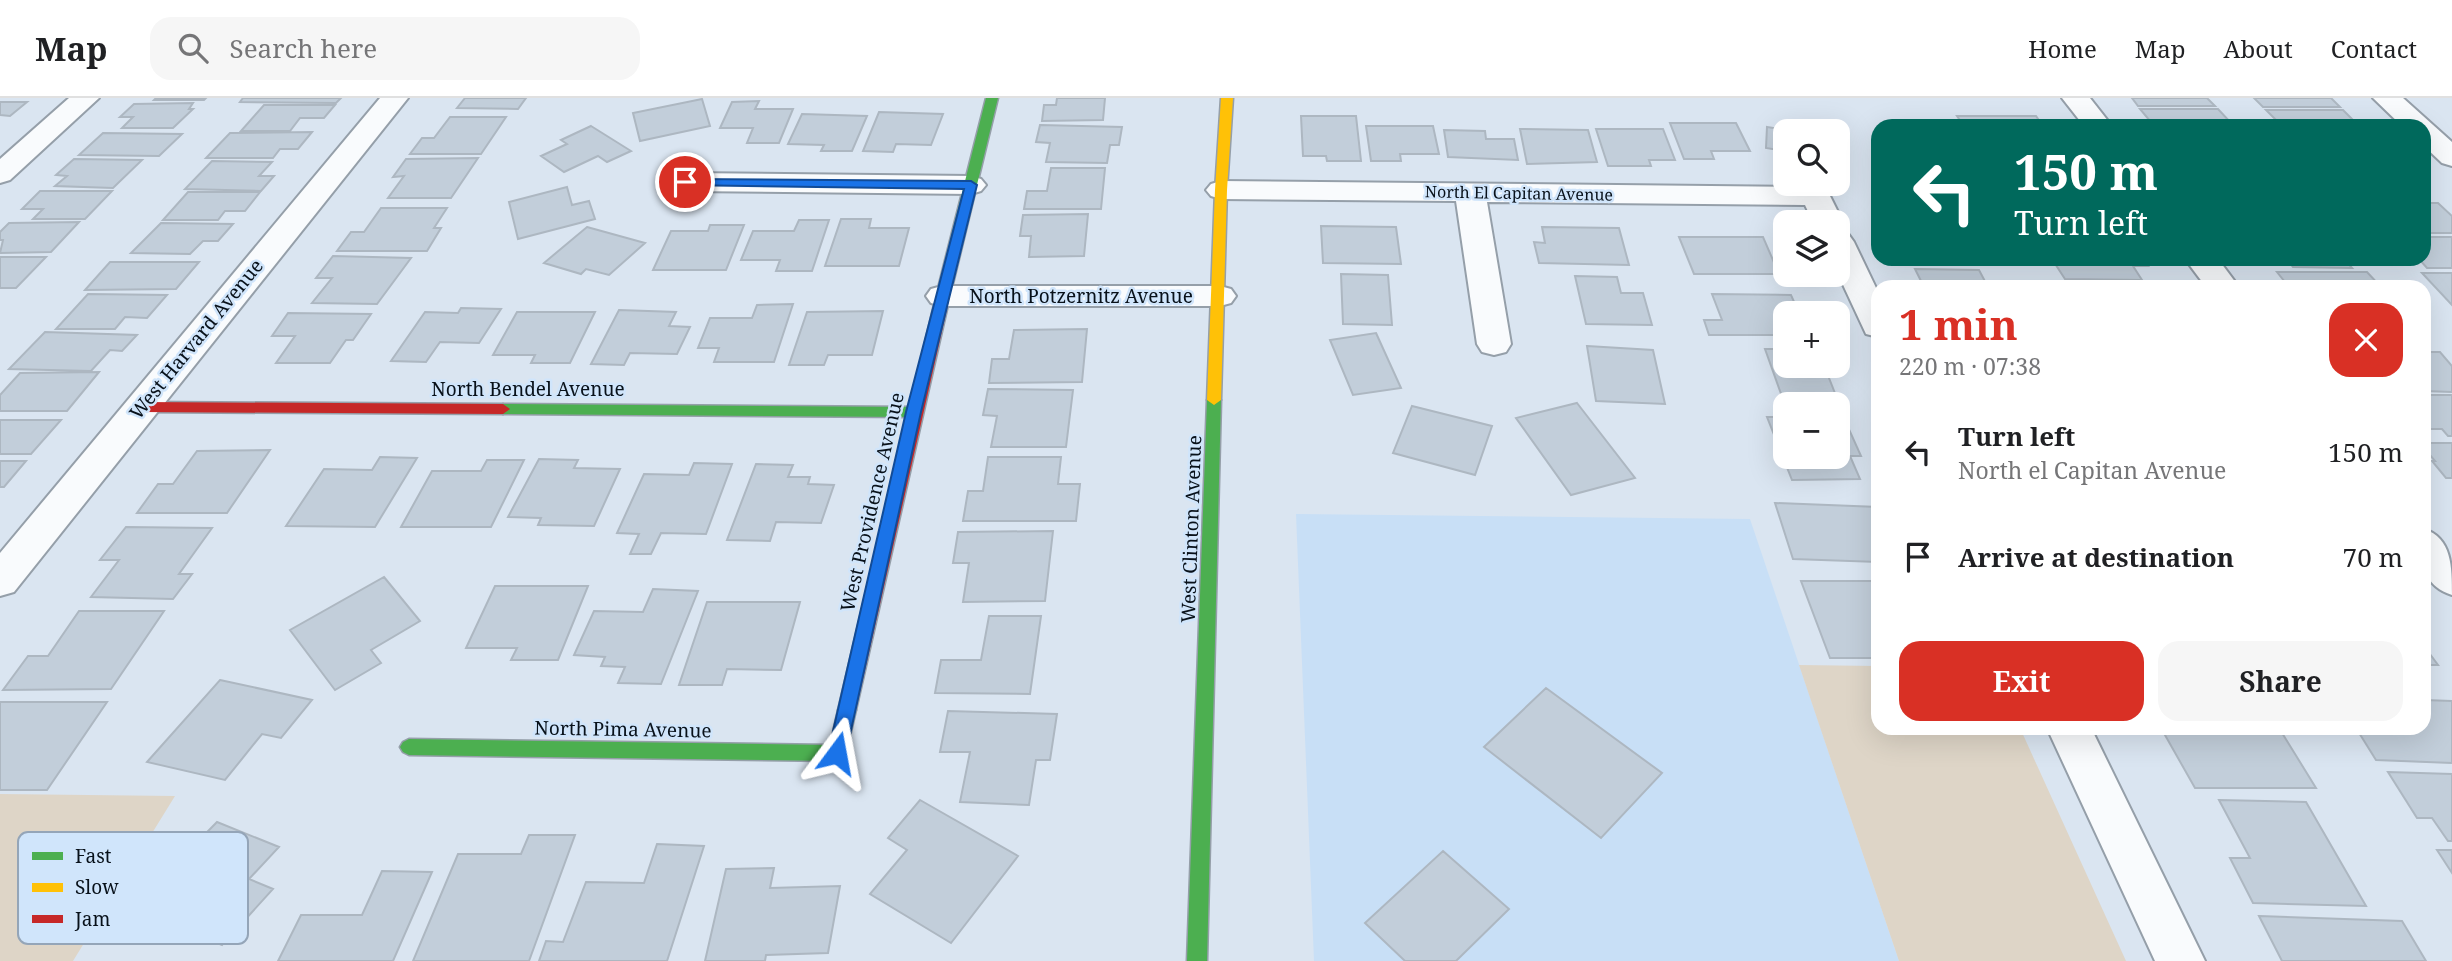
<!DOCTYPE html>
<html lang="en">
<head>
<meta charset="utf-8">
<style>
  body { margin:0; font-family:"Noto Serif",serif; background:#f6f6f6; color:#202124; height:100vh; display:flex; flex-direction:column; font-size:26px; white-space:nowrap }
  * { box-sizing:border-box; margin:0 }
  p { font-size:23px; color:#757577 }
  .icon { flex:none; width:38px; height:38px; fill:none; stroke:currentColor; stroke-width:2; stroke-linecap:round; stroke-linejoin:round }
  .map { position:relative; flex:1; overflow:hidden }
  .drawer { position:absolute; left:1871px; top:182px; width:560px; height:455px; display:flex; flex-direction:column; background:#fff; border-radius:21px; box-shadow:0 7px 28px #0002 }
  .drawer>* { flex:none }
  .top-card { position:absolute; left:1871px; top:21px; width:560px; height:147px; border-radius:21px; box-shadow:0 7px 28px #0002; background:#00695c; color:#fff; overflow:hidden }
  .fabs { position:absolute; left:1773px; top:21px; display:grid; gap:14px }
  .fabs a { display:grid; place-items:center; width:77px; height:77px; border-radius:14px; background:#fff; box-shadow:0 7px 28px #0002; font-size:35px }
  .pin { position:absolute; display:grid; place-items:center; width:60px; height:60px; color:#fff; margin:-30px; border:4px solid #fff; border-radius:50%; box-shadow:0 2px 7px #0007 }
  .me { position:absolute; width:77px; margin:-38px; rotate:13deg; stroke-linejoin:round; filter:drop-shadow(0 0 5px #0008) }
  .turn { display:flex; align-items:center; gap:24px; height:147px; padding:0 28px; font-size:32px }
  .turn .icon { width:91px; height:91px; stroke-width:2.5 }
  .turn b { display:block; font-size:49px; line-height:60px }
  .round { display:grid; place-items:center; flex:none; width:74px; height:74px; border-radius:21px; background:#f6f6f6 }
  .headline { display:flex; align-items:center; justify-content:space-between; height:119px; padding:0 28px }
  h1 { font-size:42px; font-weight:700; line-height:52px; color:#d93025 }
  .button { display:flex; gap:14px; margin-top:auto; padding:14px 28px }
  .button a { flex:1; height:80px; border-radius:21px; background:#d93025; color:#fff; font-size:28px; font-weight:700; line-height:80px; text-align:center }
  .button a+a { background:#f6f6f6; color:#202124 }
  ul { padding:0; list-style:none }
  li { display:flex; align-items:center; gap:21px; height:105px; padding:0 28px }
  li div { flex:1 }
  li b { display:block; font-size:26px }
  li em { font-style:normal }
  header { display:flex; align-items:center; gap:42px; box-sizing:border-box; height:98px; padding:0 35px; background:#fff; border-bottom:2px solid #e0e0e0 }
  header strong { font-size:33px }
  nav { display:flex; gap:38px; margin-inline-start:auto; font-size:24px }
  .search { width:490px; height:63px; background:#f6f6f6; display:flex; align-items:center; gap:18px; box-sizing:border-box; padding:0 24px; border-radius:21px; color:#757577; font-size:26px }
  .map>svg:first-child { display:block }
  .built { fill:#c8dff6 }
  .green { fill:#ded5c7 }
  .building { fill:#c2ceda; stroke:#adb7c1; stroke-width:2 }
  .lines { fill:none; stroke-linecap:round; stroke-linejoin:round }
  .street-casing { stroke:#959fa9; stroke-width:4 }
  .fast-casing { stroke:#959fa9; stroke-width:3 }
  .slow-casing { stroke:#959fa9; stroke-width:3 }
  .jam-casing { stroke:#959fa9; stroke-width:3 }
  .street { fill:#f9fbfd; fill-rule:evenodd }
  .fast { fill:#4caf50; fill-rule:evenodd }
  .slow { fill:#ffc107; fill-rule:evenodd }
  .jam { fill:#c62828; fill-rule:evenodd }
  .route { fill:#1a73e8; stroke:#114b97; stroke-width:2 }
  .labels { text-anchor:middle; stroke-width:5; stroke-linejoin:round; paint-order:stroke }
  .far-street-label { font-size:16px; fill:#08111a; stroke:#d0e5fb }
  .street-label { font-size:19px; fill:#08111a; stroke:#d0e5fb }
  .key { fill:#d0e5fb; stroke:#94a5b8; stroke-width:2 }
  .key-label { font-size:19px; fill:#08111a }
</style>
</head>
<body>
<header>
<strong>Map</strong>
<div class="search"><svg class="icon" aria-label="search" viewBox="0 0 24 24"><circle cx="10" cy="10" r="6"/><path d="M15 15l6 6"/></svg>Search here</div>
<nav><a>Home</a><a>Map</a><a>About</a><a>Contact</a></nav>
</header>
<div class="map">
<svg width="2452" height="863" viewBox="0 0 2452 863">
  <rect width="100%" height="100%" fill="#dae5f1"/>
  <!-- built -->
  <path class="built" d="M1296 416 1750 421 1899 863H1314Z"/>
  <!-- green -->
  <path class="green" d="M1799 567 1878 568V630H2020L2126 863H1899Z
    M0 696 175 698 73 863H0Z"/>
  <!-- building -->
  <path class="building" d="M156 0H206L204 2H154Z
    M243 0H341L336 5 240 4Z
    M465 0H526L518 11 457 10Z
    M1057 0H1105L1103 22 1042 23 1044 7H1056Z
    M2132 0H2207L2215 8H2138Z
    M2254 0H2331L2340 9H2263Z
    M702 1 710 28 640 43 633 15Z
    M759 3 755 11H793L779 45H747L753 30H720L732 4Z
    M0 4H27L10 18 0 17Z
    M193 5 189 11H193L173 30H122L133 19H120L134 6Z
    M264 7H335L324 20H300L290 33H241Z
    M2140 11H2218L2232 26H2227L2229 28H2174L2170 23H2150Z
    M2266 12H2343L2359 28H2282Z
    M879 14 943 16 931 47 896 46 893 54 863 53Z
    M802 16 867 18 852 53H821L824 47 788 46Z
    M1301 18H1356L1361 63H1327L1326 58H1303Z
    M1957 18H2036L2043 28H1964Z
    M450 19H506L481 56H410L422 40H434Z
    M1670 25H1736L1750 53H1711L1714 61H1684Z
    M1040 27 1122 29 1119 47H1110L1107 65 1046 64 1050 45 1036 44Z
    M591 28 631 53 607 64 598 58 564 74 541 58 567 46 561 42Z
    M1366 28H1433L1439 56H1400L1401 63H1371Z
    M1767 29 1793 33H1785V53L1766 50Z
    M1520 31 1588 32 1597 64 1527 66Z
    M1596 31H1663L1675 62H1649L1651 68H1608Z
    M1444 32 1485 33 1486 41H1514L1518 62 1448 59Z
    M312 34 298 51H280L273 60H206L230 35Z
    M103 35 182 36 159 58 79 57Z
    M478 60 451 100H388L404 78 393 79 406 61Z
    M74 61 142 62 113 90 55 88 67 78 56 77Z
    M212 63 272 64 259 78H274L261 93 185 91Z
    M1051 70H1105L1101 111H1024L1027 93H1047Z
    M567 89 572 107 589 103 595 121 518 141 509 104Z
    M40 93H112L85 121H33L43 111H22Z
    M188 94H260L245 113H225L218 122H163Z
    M2424 105H2438L2452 118V135H2424Z
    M381 110H447L434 130H441L427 153H337L351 134H364Z
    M1088 116 1084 158 1029 159 1031 138H1020L1023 117Z
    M841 121H871L869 130H909L899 168H825Z
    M799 122H829L812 173H776L780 162H741L753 133H794Z
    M79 124 51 154 0 155 3 142H0V134L9 125Z
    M161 125 233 126 218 143H203L190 156 131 155Z
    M710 127H744L726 172H653L671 133H708Z
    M1321 128 1396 129 1401 166 1323 165Z
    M587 129 645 145 609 177 586 171 581 176 544 165Z
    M1542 129 1619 130 1629 167 1539 165 1534 144 1545 145Z
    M1679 139H1763L1779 176H1694Z
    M2424 139H2452V170H2427L2419 161H2424Z
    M333 158 411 160 377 206 312 205 332 180H316Z
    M0 159H46L16 190H0Z
    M1914 161H1992L1994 164H1915Z
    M2052 161H2142L2148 168H2133L2142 182 2065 181Z
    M2279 161H2344L2352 170 2293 169 2289 164H2281Z
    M110 164H199L176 191 85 192Z
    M1915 171 1979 172 1988 189H1924Z
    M2277 174H2367L2381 189H2286H2289Z
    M2422 175H2452V207Z
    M1341 176 1388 177 1392 227 1343 226Z
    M1575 178 1617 179 1621 195H1643L1652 227 1586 226Z
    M2067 187H2158L2159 189H2068Z
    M88 196 167 197 147 220 125 219 115 231H56Z
    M1712 196 1791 197 1799 215H1785V237H1709L1704 222H1722Z
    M793 206 774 264H714L719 250H698L710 220H752L757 207Z
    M461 210 501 211 479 245 440 244 426 264 391 263 425 214 458 215Z
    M619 212 676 214 669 228 690 229 677 256 630 255 624 267 591 266Z
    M883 213 872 257H828L824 267H789L807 214Z
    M517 214H595L570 265H531L535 257H493Z
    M288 215 371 216 353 242H346L330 265H276L295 238H272Z
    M1087 231 1082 284 989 285 992 261H1009L1014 232Z
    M45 234 137 237 122 253 110 252 91 273 9 271Z
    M1376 235 1401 290 1353 297 1330 242Z
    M1587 248 1653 252 1665 306 1596 303Z
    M1765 251H1785V268L1825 270 1840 308 1785 307Z
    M2424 254H2440L2452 268V294L2424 293Z
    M99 274 67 313H0V297L20 275Z
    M988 291 1073 292 1066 349H991L997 318 983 317Z
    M2424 297H2452V338H2448L2442 331H2429L2424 324Z
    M1577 305 1635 380 1571 397 1516 320Z
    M1412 308 1492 328 1475 377 1393 355Z
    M1838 318H1843L1861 358H1850L1860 381 1792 382 1767 319H1785V359H1838Z
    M0 322H61L31 356H0Z
    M2424 345H2452V380H2446L2432 363H2435L2424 350Z
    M270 352 227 415H137L158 386H173L197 353Z
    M380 359 417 360 375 429 286 428 324 371 372 372Z
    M988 359H1061L1058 386H1080L1076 423H963L968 393H983Z
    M539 361 578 362 574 370 620 371 594 428 538 427 541 420 508 419Z
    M487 362H524L491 429H401L432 373H481Z
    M0 363H26L4 389H0Z
    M694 365 732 366 706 436 661 435 651 456H630L639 436 617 435 644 376 689 377Z
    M756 366 793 367 788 379H810L808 386 834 387 821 425 776 424 770 443 727 442Z
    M1775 405 1878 409V464L1793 461Z
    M126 429 212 430 179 476H192L173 501 91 499 119 462H100Z
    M1053 433 1045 503 963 504 969 465H953L958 434Z
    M384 479 420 523 371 552 381 565 335 592 290 532Z
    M1801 483H1878V560H1830Z
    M495 488H588L558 562H511L517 550H466Z
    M653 491 698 493 661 586 618 585 625 569 601 568 605 559 574 557 594 513 643 514Z
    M707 504H800L781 572 727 571 722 587H679Z
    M79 513H164L111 591 3 592 28 558H48Z
    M989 518H1041L1030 596 935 595 941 562H981Z
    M2424 548 2438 567H2424Z
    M220 582 312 602 281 640 262 636 225 682 147 664Z
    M1546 590 1662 675 1601 740 1484 649Z
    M2424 602 2452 603V665L2376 662 2356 630H2424Z
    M0 604H107L47 692H0Z
    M948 613 1057 616 1050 662H1036L1029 707 960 704 970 654H940Z
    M2161 630H2279L2316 690H2195Z
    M2388 674 2452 676V743H2448L2432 720H2417Z
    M920 702 1018 758 951 845 870 796 907 752 888 740Z
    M2219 702 2306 704 2366 808 2253 805 2230 760H2250Z
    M217 724 279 749 249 781 273 791 222 847 169 825 150 844 115 828Z
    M529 737H575L529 863H413L458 756H521Z
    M657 746 704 748 667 863H539L546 843 563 844 586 784 644 785Z
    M2437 752H2452V775Z
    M1443 753 1509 811 1456 863H1405L1365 825Z
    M774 770 770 790 840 788 828 855 766 857 765 863H705L726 771Z
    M382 773 432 774 393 863H278L301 817H362Z
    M2259 818 2402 823 2426 863H2282Z"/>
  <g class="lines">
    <!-- street casing -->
    <g class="street-casing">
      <path id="street" d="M69 0H99L10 82 0 85V61Z
        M380 0H408L14 494 0 498V455Z
        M2062 0H2090L2112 28H2084Z
        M2373 0H2403L2452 44V68L2442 65 2424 48V28H2402Z
        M685 75 971 78 981 81 986 87 981 93 971 96 685 93 675 90 670 84 675 78Z
        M1221 83 1816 89 1827 92 1843 124 1838 131V124H1813L1805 107 1487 104 1511 246 1506 254 1494 257 1482 254 1477 246 1456 103 1221 101 1211 98 1206 92 1211 86Z
        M1838 135 1849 137 1854 144 1878 194V239L1866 236 1838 176Z
        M2185 161H2218L2239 189H2206Z
        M942 188H1220L1231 191 1236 198 1231 205 1220 208H942L931 205 926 198 931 191Z
        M2424 431C2452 440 2452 469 2452 497 2418 486 2424 460 2424 431Z
        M2047 630H2091L2205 863H2155Z"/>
    </g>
    <!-- fast casing -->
    <g class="fast-casing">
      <path id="fast" d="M986 0H998L950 198 943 202 936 198Z
        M1214 297 1221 302 1207 863H1187L1207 302Z
        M503 306 914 309 921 314 914 319 503 316 496 311Z
        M847 605 853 607 856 612 846 655 843 660 837 663 409 657 403 654 400 649 403 644 409 641 830 647 838 612 841 607Z"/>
    </g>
    <!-- slow casing -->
    <g class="slow-casing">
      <path id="slow" d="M1221 0H1233L1227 92 1221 302 1214 307 1207 302 1215 92Z"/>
    </g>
    <!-- jam casing -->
    <g class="jam-casing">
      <path id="jam" d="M943 194 950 198 856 612 853 617 847 619 841 617 838 612 936 198Z
        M141 304 503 306 510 311 503 316 141 314 134 309Z"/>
    </g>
    <!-- street -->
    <use href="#street" class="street"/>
    <!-- fast -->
    <use href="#fast" class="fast"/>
    <!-- slow -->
    <use href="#slow" class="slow"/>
    <!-- jam -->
    <use href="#jam" class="jam"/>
  </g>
  <!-- route -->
  <path class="route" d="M685 81 971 83 977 87 921 314 846 655 844 661 837 663 831 661 828 655 906 314 964 91 681 87 679 84Z"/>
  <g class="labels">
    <!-- far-street labels -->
    <g class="far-street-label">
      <text transform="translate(1519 95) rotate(1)" y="6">North El Capitan Avenue</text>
    </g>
    <!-- street labels -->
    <g class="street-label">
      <text x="1081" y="205">North Potzernitz Avenue</text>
      <text transform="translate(196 241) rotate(-51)" y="7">West Harvard Avenue</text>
      <text x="528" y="298">North Bendel Avenue</text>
      <text transform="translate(872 404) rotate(-77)" y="7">West Providence Avenue</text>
      <text transform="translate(1191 431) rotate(-88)" y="7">West Clinton Avenue</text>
      <text transform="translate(623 631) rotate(1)" y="7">North Pima Avenue</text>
    </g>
  </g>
  <!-- legend -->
  <rect x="18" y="734" width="230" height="112" rx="10" class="key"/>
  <rect x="32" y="754" width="31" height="8" fill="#4caf50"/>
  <rect x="32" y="785" width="31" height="9" fill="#ffc107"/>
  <rect x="32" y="817" width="31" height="8" fill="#c62828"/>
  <g class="key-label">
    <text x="75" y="765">Fast</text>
    <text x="75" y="796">Slow</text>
    <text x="75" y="828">Jam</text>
  </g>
</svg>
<div class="fabs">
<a><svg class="icon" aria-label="search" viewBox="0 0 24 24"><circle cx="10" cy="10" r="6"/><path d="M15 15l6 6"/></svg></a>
<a><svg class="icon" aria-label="layers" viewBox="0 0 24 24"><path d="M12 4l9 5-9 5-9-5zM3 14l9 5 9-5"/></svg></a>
<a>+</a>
<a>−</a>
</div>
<div class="pin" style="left:685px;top:84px;background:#d93025"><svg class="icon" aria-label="arrive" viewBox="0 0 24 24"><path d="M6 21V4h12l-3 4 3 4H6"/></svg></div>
<svg class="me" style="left:837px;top:655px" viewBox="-20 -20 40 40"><path d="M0-17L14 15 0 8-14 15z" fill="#1a73e8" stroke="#fff" stroke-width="4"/></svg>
<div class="top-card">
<div class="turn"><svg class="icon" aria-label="left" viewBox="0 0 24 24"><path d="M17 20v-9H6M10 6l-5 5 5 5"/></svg><div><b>150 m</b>Turn left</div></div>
</div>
<section class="drawer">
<div class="headline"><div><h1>1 min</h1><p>220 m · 07:38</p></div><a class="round" style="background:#d93025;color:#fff"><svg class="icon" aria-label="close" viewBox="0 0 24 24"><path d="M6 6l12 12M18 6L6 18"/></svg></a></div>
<ul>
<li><svg class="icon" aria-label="left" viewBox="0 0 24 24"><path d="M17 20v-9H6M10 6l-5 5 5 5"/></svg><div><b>Turn left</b><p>North el Capitan Avenue</p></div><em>150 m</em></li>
<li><svg class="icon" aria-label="arrive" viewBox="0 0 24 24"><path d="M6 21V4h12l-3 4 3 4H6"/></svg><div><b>Arrive at destination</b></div><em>70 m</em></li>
</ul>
<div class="button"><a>Exit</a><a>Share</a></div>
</section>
</div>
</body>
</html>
